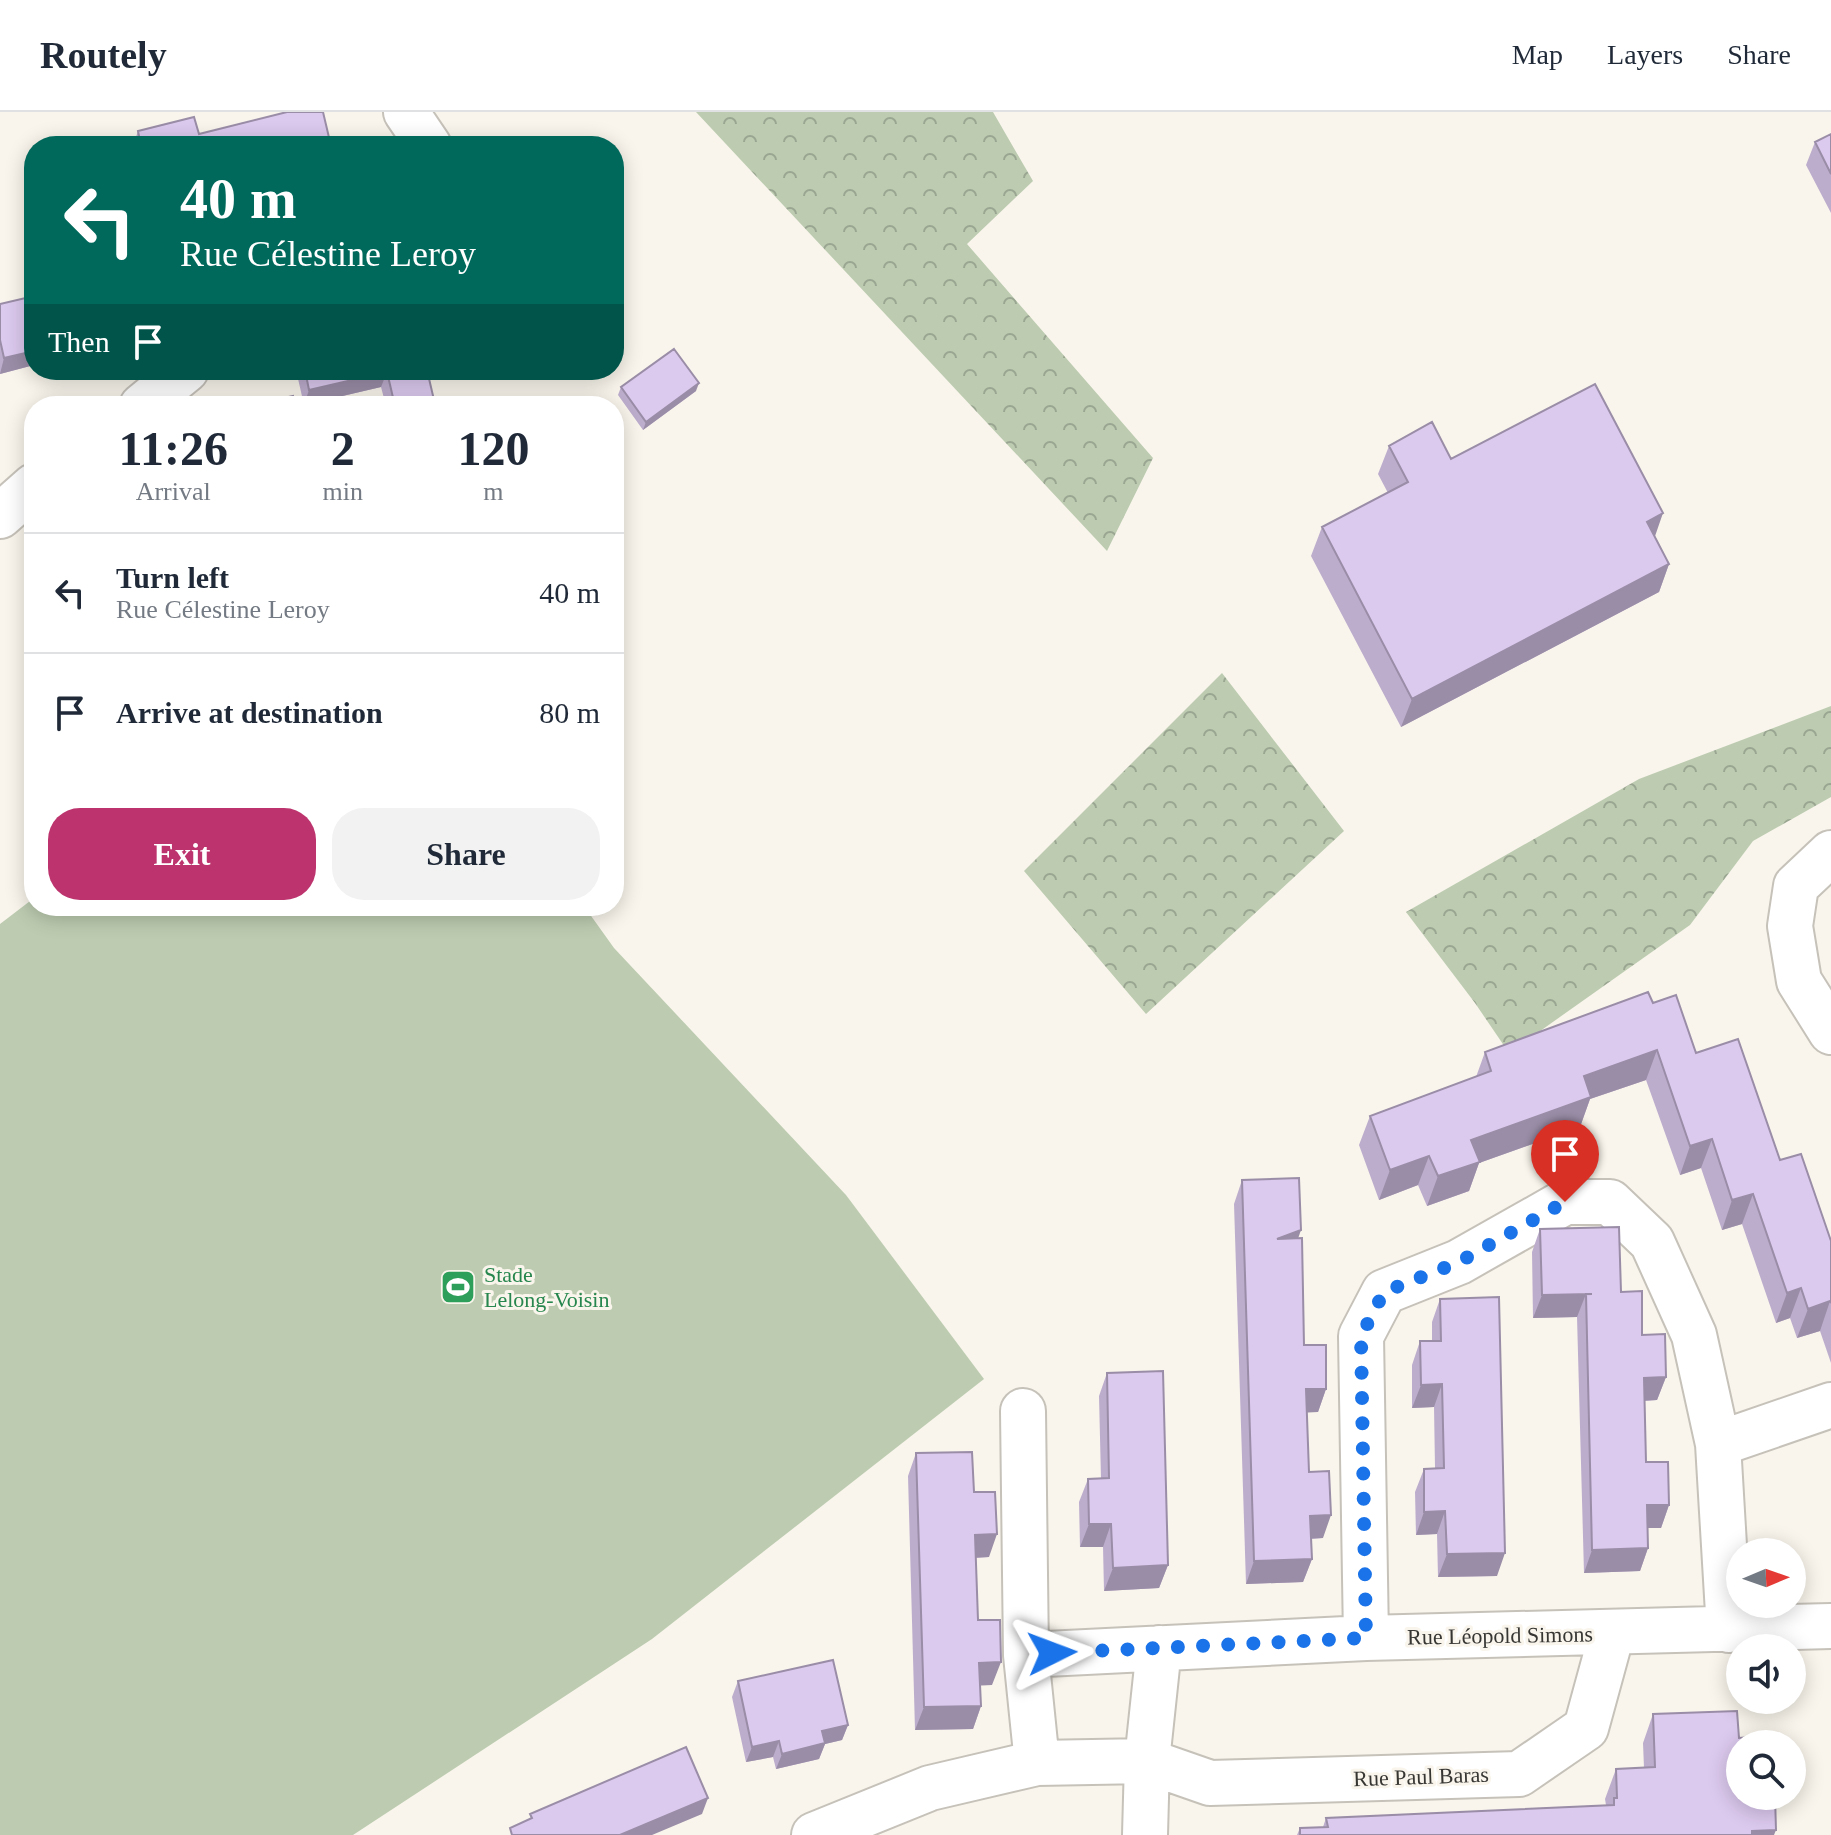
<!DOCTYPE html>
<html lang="en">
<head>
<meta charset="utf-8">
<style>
  body { margin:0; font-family:Georgia,serif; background:#f2f2f3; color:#1f2937; height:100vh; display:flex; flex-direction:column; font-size:30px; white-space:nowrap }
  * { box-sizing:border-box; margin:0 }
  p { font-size:26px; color:#747a83 }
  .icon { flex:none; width:44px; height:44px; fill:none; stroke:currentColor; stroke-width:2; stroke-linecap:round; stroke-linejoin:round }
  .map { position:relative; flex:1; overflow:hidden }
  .drawer { position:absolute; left:24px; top:284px; width:600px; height:520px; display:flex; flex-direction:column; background:#fff; border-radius:32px; box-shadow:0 4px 20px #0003 }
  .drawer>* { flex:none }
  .guide { position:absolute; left:24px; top:24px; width:600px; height:244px; border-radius:32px; box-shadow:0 4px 20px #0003; background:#00695c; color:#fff; overflow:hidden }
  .needle { width:52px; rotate:88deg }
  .controls { position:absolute; left:1726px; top:1426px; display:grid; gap:16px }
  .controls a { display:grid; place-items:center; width:80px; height:80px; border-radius:50%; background:#fff; box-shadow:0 4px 20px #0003; font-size:40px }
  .pin { position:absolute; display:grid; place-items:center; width:68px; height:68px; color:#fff; margin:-82px -34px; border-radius:50% 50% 50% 0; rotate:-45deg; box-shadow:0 0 8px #0007 }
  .pin .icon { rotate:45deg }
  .me { position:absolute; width:88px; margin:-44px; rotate:87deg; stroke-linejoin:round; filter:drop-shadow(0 0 6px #0008) }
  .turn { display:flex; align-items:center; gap:28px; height:168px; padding:0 24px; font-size:36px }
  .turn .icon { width:104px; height:104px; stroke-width:2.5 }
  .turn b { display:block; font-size:56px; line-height:68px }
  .then { display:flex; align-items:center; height:76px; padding:0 24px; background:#0003; gap:16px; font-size:30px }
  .eta { display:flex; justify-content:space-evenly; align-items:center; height:136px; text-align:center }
  .eta b { font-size:48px; font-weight:600; line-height:56px }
  .primary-button { display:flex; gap:16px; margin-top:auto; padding:16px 24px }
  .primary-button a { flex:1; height:92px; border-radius:32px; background:#bc336d; color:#fff; font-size:32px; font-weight:600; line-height:92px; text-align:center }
  .primary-button a+a { background:#f2f2f3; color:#1f2937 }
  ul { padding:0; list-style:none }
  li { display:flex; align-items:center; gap:24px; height:120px; padding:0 24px; border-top:2px solid #e0e1e3 }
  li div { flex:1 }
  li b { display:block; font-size:30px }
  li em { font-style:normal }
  header { display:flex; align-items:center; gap:48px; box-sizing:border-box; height:112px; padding:0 40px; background:#fff; border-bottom:2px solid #e0e1e3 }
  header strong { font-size:38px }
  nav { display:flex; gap:44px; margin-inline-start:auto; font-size:28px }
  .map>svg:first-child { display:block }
  .forest { fill:url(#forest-crowns) }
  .pitch { fill:#bdccb1 }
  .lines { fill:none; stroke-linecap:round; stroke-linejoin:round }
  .minor-casing { stroke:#c6c2ba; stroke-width:48 }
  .minor { stroke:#fff; stroke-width:44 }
  .wall { fill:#bdadcd }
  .shaded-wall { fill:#9a8da7 }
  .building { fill:#dcc9ee; stroke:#9a8da7; stroke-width:2 }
  .route { stroke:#1a73e8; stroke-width:14; stroke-dasharray:0 25.2 }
  .labels { text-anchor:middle; stroke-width:6; stroke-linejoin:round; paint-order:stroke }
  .leisure-label { font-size:22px; fill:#27864d; stroke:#f9f5ec; text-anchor:start }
  .street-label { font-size:22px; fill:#373633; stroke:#f9f5ec }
</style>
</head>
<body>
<header>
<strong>Routely</strong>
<nav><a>Map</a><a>Layers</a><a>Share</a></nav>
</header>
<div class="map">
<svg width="1831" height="1723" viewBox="0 0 1831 1723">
  <defs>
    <pattern id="forest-crowns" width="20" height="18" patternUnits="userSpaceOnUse" patternTransform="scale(2)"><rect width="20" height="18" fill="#bdccb1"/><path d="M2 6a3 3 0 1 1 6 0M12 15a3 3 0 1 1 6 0" fill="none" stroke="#9aa691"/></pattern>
  </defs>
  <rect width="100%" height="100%" fill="#f9f5ec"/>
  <!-- forest -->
  <path class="forest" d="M696 0H993L1033 69 967 132 1153 346 1107 439Z
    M1222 561 1344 719 1146 902 1024 759Z
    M1831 594V685L1753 729 1690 813 1509 941 1475 891 1406 800 1639 667Z"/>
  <!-- pitch -->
  <path class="pitch" d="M34 786V794H584L614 836 846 1083 984 1267 652 1527 353 1723H0V812Z"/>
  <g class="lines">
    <!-- minor casing -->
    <g class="minor-casing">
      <path id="minor" d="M406 0 429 34
        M142 294 186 258
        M0 404 34 374
        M1831 741 1796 774 1790 814 1799 869 1831 920
        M1023 1299 1026 1543 1037 1651
        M1718 1332 1831 1293
        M1366 1526 1361 1224 1384 1180 1459 1150 1565 1090H1610L1652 1130 1694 1223 1718 1332 1729 1518
        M1026 1543 1366 1526 1831 1514
        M814 1723 930 1676 1037 1651 1147 1649 1210 1671 1519 1662 1586 1616 1612 1521
        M1145 1723 1147 1649 1159 1536"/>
    </g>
    <!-- minor -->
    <use href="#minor" class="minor"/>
  </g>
  <!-- wall -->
  <path class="wall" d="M138 19 199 22 331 34H133Z
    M1831 22V101L1806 53 1815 30Z
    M0 192 34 253 0 262Z
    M296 258H455L428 264 432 294H386L381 275 304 293Z
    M621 275 696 279 643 318 618 283Z
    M1389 334 1451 347 1655 424 1669 452 1659 480 1401 615 1311 444 1322 415 1388 381 1378 362Z
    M1653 891 1696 941 1780 1048 1831 1129V1251L1820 1219 1797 1226 1790 1206 1776 1211 1742 1112 1722 1118 1701 1056 1680 1063 1646 968 1590 987 1580 1015 1479 1051 1469 1079 1427 1094 1418 1073 1379 1088 1359 1033 1370 1004 1476 965 1485 940Z
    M1242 1068 1298 1126 1304 1233 1326 1277 1318 1300H1307L1309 1360 1323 1426 1311 1427 1312 1447 1303 1470 1246 1472 1234 1092Z
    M1540 1117 1621 1180 1666 1265 1657 1288 1645 1289 1646 1350 1669 1393 1661 1416H1648V1436L1640 1459 1584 1461 1577 1205 1533 1206 1532 1140Z
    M1440 1187 1497 1464 1438 1465 1437 1422 1416 1423 1415 1380 1424 1357 1435 1356 1434 1295 1412 1296V1253L1420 1229H1432V1210Z
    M1107 1261 1168 1453 1159 1476 1104 1479 1103 1435H1080L1079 1390 1088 1367H1101L1099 1284Z
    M916 1341 974 1380 989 1445 976 1446 978 1508 992 1573H980L981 1594 973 1617 915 1618 908 1364Z
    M738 1569 848 1613 842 1628 825 1632 819 1647 776 1657 773 1645 746 1650 732 1585Z
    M1653 1602 1740 1632 1774 1723H1297L1300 1716 1323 1715 1326 1706 1606 1693 1605 1687 1616 1657 1644 1656 1643 1631Z"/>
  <!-- shaded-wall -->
  <path class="shaded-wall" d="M34 239V253L0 262 4 246Z
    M423 258H455L420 266Z
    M387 260 381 275 304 293 309 278Z
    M699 271 696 279 643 318 646 310Z
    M434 288 432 294H409Z
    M1663 401 1653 430 1647 410Z
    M1669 452 1659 480 1401 615 1412 587Z
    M1657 938 1646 968 1590 987 1580 1015 1479 1051 1469 1079 1427 1094 1438 1064 1471 1028 1584 964Z
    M1712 1027 1701 1056 1680 1063 1690 1034Z
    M1429 1044 1418 1073 1379 1088 1390 1058Z
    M1753 1082 1742 1112 1722 1118 1732 1088Z
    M1301 1118 1293 1141 1277 1127Z
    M1801 1176 1790 1206 1776 1211 1787 1181Z
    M1586 1182 1577 1205 1533 1206 1542 1183Z
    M1830 1189 1820 1219 1797 1226 1808 1197Z
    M1666 1265 1657 1288 1636 1289 1644 1266Z
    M1442 1272 1434 1295 1412 1296 1421 1273Z
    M1306 1277H1326L1318 1300 1298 1301Z
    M1647 1393H1669L1661 1416H1638Z
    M1445 1399 1437 1422 1416 1423 1424 1400Z
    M1331 1403 1323 1426 1302 1427 1310 1404Z
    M1089 1412H1111L1103 1435H1080Z
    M997 1422 989 1445 967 1446 975 1423Z
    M1648 1436 1640 1459 1584 1461 1592 1438Z
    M1505 1441 1497 1464 1438 1465 1447 1442Z
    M1312 1447 1303 1470 1246 1472 1254 1449Z
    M1168 1453 1159 1476 1104 1479 1113 1456Z
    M1001 1550 992 1573 971 1574 979 1551Z
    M981 1594 973 1617 915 1618 924 1595Z
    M848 1613 842 1628 825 1632 819 1647 776 1657 782 1642 822 1619Z
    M779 1629 773 1645 746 1650 752 1635Z
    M708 1686 702 1702 652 1723H620Z
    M1776 1718 1774 1723H1751L1752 1719Z"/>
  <!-- building -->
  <path class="building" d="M287 0H323L331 34H141L138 19 194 5 199 22Z
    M1831 22V62L1815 30Z
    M34 184V239L4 246 0 228V192Z
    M674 237 699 271 646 310 621 275Z
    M305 258H427L434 288 409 294H395L387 260 309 278Z
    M1595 272 1663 401 1647 410 1669 452 1412 587 1322 415 1408 370 1389 334 1432 310 1451 347Z
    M293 284 295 294H249Z
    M1648 880 1653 891 1676 883 1696 941 1738 927 1780 1048 1801 1042 1831 1129V1191L1830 1189 1808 1197 1801 1176 1787 1181 1753 1082 1732 1088 1712 1027 1690 1034 1657 938 1584 964 1591 985 1471 1028 1480 1050 1438 1064 1429 1044 1390 1058 1370 1004 1491 959 1485 940Z
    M1299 1066 1301 1118 1277 1127 1302 1126 1304 1233H1326V1277H1306L1309 1360 1329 1359 1331 1403 1310 1404 1312 1447 1254 1449 1242 1068Z
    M1619 1115 1621 1180 1642 1179V1223L1665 1222 1666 1265 1644 1266 1646 1350H1668L1669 1393H1647L1648 1436 1592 1438 1586 1182H1592L1542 1183 1540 1117Z
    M1499 1185 1505 1441 1447 1442 1445 1399 1424 1400V1357L1444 1356 1442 1272 1421 1273 1420 1229H1441L1440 1187Z
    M1163 1259 1168 1453 1113 1456 1111 1412H1089L1088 1367 1109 1366 1107 1261Z
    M972 1340 974 1380H995L997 1422 975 1423 978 1508H1000L1001 1550 979 1551 981 1594 924 1595 916 1341Z
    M833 1548 848 1613 822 1619 825 1631 782 1642 779 1629 752 1635 738 1569Z
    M1737 1599 1739 1626 1749 1625V1632H1740V1684H1775L1776 1718 1752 1719V1723H1300V1716L1328 1715 1326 1706 1614 1693V1686H1617L1616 1657 1655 1655 1653 1602Z
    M686 1635 708 1686 620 1723H512L510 1716 532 1706 530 1702Z"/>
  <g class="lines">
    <!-- route -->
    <path class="route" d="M1052 1541 1366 1526 1361 1224 1384 1180 1459 1150 1565 1090"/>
  </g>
  <!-- icons -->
  <defs>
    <g id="stadium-square" transform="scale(1.8)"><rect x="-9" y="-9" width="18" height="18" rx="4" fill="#2e9e5b" stroke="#f9f5ec"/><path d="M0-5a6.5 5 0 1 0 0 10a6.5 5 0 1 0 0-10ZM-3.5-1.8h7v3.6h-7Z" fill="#fff"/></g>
  </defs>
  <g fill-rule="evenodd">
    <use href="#stadium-square" x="458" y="1175"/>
  </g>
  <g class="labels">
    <!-- leisure labels -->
    <g class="leisure-label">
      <text x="484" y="1170">Stade<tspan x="484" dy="25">Lelong-Voisin</tspan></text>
    </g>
    <!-- street labels -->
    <g class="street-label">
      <text transform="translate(1500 1523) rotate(-1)" y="8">Rue Léopold Simons</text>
      <text transform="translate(1421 1664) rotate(-2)" y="8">Rue Paul Baras</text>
    </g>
  </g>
</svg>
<div class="controls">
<a><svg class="needle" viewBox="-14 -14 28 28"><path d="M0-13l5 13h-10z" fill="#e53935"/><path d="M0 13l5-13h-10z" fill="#747a83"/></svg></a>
<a><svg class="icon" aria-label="sound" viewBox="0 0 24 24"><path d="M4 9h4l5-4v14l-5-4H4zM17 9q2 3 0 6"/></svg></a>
<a><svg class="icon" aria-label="search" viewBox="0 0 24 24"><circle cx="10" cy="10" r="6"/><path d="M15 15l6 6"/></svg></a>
</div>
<div class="pin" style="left:1565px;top:1090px;background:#d93025"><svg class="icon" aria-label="arrive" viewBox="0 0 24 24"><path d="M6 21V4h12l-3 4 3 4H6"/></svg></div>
<svg class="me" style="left:1052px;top:1541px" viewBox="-20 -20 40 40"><path d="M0-17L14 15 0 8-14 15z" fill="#1a73e8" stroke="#fff" stroke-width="4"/></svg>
<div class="guide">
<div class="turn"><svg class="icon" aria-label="left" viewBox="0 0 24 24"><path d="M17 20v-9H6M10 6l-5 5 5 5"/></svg><div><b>40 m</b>Rue Célestine Leroy</div></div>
<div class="then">Then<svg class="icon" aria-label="arrive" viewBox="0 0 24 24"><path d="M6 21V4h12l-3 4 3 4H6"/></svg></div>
</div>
<section class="drawer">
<div class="eta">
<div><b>11:26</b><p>Arrival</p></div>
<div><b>2</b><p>min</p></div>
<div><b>120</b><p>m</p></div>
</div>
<ul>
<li><svg class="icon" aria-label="left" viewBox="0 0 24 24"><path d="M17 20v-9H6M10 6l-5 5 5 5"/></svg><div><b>Turn left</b><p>Rue Célestine Leroy</p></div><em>40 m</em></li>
<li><svg class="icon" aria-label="arrive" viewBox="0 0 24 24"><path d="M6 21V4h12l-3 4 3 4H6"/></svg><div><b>Arrive at destination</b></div><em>80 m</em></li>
</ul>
<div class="primary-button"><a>Exit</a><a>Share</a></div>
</section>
</div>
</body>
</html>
